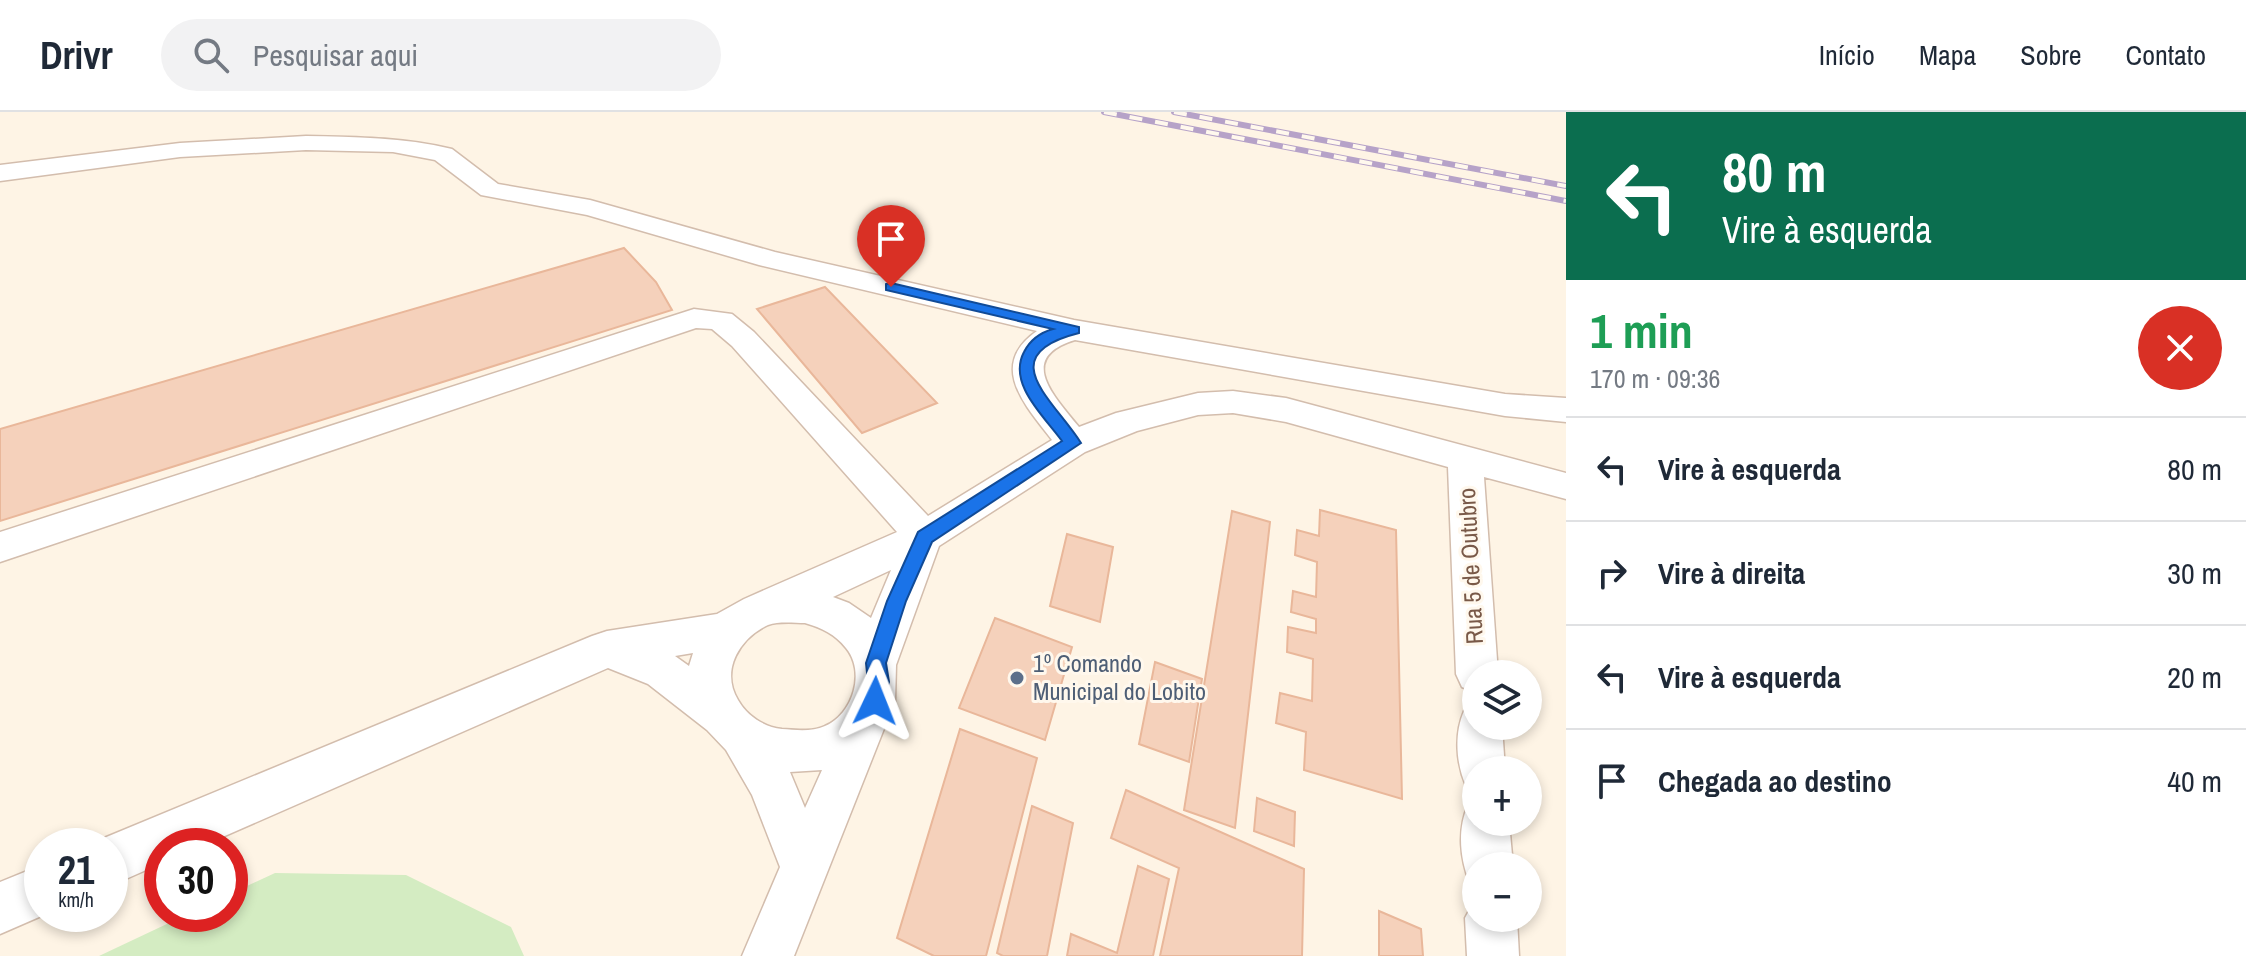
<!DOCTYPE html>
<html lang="pt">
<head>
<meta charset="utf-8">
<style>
  body { margin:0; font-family:"Archivo Narrow",sans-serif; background:#f2f2f3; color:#1f2937; height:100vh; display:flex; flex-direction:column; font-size:30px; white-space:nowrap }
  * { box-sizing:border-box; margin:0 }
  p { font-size:26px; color:#747a83 }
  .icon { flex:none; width:44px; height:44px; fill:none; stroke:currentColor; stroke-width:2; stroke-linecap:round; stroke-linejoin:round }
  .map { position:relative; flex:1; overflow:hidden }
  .details { display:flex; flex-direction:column; background:#fff; width:680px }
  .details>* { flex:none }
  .guide { background:#0b6e4f; color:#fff; overflow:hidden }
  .fabs { position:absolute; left:1462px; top:548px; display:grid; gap:16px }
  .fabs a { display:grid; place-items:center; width:80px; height:80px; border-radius:50%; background:#fff; box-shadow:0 4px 12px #0003; font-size:40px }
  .speed { position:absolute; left:24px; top:716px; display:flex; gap:16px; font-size:40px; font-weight:700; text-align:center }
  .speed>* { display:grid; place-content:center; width:104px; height:104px; border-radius:50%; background:#fff; box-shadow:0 4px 12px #0003; line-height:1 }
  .speed small { font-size:20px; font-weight:400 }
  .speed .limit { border:12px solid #d22; background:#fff; color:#111 }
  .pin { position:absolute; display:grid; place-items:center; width:68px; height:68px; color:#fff; margin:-82px -34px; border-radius:50% 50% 50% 0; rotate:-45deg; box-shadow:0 0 8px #0007 }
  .pin .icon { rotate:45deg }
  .me { position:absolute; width:88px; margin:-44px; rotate:2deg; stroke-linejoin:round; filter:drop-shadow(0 0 6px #0008) }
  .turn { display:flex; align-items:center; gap:28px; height:168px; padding:0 24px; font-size:36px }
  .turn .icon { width:104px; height:104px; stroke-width:2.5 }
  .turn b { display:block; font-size:56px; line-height:68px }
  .round { display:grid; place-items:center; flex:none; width:84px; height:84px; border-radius:42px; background:#f2f2f3 }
  .head { display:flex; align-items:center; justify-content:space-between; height:136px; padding:0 24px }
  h1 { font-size:48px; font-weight:700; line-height:60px; color:#1e9e55 }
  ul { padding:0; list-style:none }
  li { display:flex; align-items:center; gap:24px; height:104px; padding:0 24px; border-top:2px solid #e0e1e3 }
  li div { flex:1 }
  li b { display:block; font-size:30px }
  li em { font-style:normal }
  header { display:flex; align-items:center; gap:48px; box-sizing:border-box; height:112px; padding:0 40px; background:#fff; border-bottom:2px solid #e0e1e3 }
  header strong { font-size:38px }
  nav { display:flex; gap:44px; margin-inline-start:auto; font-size:28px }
  .search { width:560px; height:72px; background:#f2f2f3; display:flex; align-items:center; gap:20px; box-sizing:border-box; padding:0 28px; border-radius:44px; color:#747a83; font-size:30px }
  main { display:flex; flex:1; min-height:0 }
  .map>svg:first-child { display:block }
  .green { fill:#d4ecc2 }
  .building { fill:#f5d1bb; stroke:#e9b79a; stroke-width:2 }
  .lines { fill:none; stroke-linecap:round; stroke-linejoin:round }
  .minor-casing { stroke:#d3bdad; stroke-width:3 }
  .minor { fill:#fff; fill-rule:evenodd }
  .rail-casing { stroke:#b6a2c8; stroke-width:6 }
  .rail { stroke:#fff8ed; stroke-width:4; stroke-dasharray:13; stroke-linecap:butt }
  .route { fill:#1a73e8; stroke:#114b97; stroke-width:2 }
  .service-dot { fill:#5c6f8a; stroke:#fff8ed; stroke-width:3 }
  .labels { text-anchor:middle; stroke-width:6; stroke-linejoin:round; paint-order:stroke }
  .street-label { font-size:24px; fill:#795948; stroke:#fff8ed }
  .service-label { font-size:24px; fill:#4e5e75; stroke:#fff8ed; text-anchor:start }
</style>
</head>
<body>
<header>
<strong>Drivr</strong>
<div class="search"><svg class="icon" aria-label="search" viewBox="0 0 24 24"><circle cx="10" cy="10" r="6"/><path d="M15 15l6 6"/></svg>Pesquisar aqui</div>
<nav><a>Início</a><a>Mapa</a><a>Sobre</a><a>Contato</a></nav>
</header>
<main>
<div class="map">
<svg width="1566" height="844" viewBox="0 0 1566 844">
  <rect width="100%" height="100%" fill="#fef4e5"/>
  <!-- green -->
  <path class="green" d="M275 761 406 763 511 815 524 844H99L188 802H230V782Z"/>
  <!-- building -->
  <path class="building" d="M624 136 656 170 672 198 0 409V317Z
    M825 175 937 291 862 321 757 197Z
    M1320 398 1396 418 1402 687 1304 658 1306 620 1276 611 1280 581 1312 589 1313 547 1287 540 1288 515 1316 521V507L1291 500 1293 479 1316 485 1317 450 1295 443 1297 418 1319 424Z
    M1232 399 1270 410 1235 716 1184 698Z
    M1067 422 1113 435 1100 510 1050 494Z
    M995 506 1072 535 1045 628 959 596Z
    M1155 550 1202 567 1189 650 1139 632Z
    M960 617 1037 646 986 844H934L897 826Z
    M1126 678 1304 757 1302 844H1160L1179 756 1111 726Z
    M1257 686 1295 700 1294 734 1254 719Z
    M1032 694 1073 711 1047 844H1003L997 841Z
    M1138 754 1169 767 1153 844H1067L1071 822 1117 841Z
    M1379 799 1421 817 1423 844H1379Z"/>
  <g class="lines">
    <!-- minor casing -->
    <g class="minor-casing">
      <path id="minor" d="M306 24C355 25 403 25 452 37L498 72 590 88 775 140 1074 208 1505 282 1566 286V310L1505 304 1075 228C1016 246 1054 284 1079 315L1116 301 1198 281 1233 279 1286 286 1566 361V387L1484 365 1498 562H1476V581L1462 575 1456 562 1448 355 1286 310 1233 301 1198 303 1137 319 1085 340 939 434 896 553 895 589 794 844H742L780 755 752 683 726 638 707 618 648 572 608 556 202 734H162V751L110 774V734H91L92 731 592 524 607 519 717 502 744 487 897 420 732 234 712 217 696 216 0 450V420L694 197 732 202 754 220 928 404 1052 328C1024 292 988 253 1037 219L759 153 587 103 481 83 435 48 393 40 306 38 180 45 0 69V53L180 31ZM891 458 871 506 849 491 833 485ZM805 511C822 516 835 522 846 536 866 560 853 602 825 614 812 620 796 618 782 617 764 615 747 604 738 588 720 558 740 526 768 513 779 509 794 511 805 511ZM693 541 689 554 675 544ZM822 658 805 696 790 660Z
        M1476 595V614H1502L1505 658H1476V678L1466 674C1456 651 1454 622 1464 599Z
        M1476 690V710H1509L1513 754H1476V774L1470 772C1460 747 1457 718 1468 693Z
        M42 753V802H46L0 822V770Z
        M1476 786V806H1517L1519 844H1467L1465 806Z"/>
    </g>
    <!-- minor -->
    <use href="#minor" class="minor"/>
    <!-- rail casing -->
    <g class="rail-casing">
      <path id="rail" d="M1104 0 1566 89
        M1174 0 1566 74"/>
    </g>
    <!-- rail -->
    <use href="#rail" class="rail"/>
  </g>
  <!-- route -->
  <path class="route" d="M891 171 1079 215V221C991 243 1053 287 1081 331L932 430 906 489 886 551 889 570 882 595 875 598 868 595 864 589 868 570 866 551 887 489 918 420 1062 329C1045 305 1007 272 1024 240 1030 228 1039 221 1053 217L886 178V172Z"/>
  <!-- markers -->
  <circle class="service-dot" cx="1017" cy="566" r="8"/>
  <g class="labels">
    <!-- street labels -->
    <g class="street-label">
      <text transform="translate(1471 454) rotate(-93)" y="8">Rua 5 de Outubro</text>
    </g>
    <!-- service labels -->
    <g class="service-label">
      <text x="1033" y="560">1º Comando<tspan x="1033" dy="28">Municipal do Lobito</tspan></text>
    </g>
  </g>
</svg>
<div class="fabs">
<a><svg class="icon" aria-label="layers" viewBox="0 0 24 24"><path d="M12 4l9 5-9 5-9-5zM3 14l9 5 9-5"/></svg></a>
<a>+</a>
<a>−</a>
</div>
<div class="speed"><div>21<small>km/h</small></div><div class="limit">30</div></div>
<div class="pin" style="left:891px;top:175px;background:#d93025"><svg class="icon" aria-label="arrive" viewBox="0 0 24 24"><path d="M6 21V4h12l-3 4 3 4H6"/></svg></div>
<svg class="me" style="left:875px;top:589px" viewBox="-20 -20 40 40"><path d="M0-17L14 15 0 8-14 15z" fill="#1a73e8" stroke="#fff" stroke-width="4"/></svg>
</div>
<section class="details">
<div class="guide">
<div class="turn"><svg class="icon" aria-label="left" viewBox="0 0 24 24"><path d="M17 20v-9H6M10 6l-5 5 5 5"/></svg><div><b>80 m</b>Vire à esquerda</div></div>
</div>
<div class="head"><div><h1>1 min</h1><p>170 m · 09:36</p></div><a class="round" style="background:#d93025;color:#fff"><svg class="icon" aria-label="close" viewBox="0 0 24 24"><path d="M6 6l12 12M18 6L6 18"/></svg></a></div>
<ul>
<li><svg class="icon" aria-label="left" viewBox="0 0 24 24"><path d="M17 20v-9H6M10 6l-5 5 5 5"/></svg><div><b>Vire à esquerda</b></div><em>80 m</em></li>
<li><svg class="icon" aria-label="right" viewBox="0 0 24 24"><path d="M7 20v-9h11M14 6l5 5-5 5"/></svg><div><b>Vire à direita</b></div><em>30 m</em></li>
<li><svg class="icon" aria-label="left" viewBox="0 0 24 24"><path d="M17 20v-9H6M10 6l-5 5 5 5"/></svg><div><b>Vire à esquerda</b></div><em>20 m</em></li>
<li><svg class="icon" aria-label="arrive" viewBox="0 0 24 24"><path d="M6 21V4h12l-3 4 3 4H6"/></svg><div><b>Chegada ao destino</b></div><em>40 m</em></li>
</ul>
</section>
</main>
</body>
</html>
